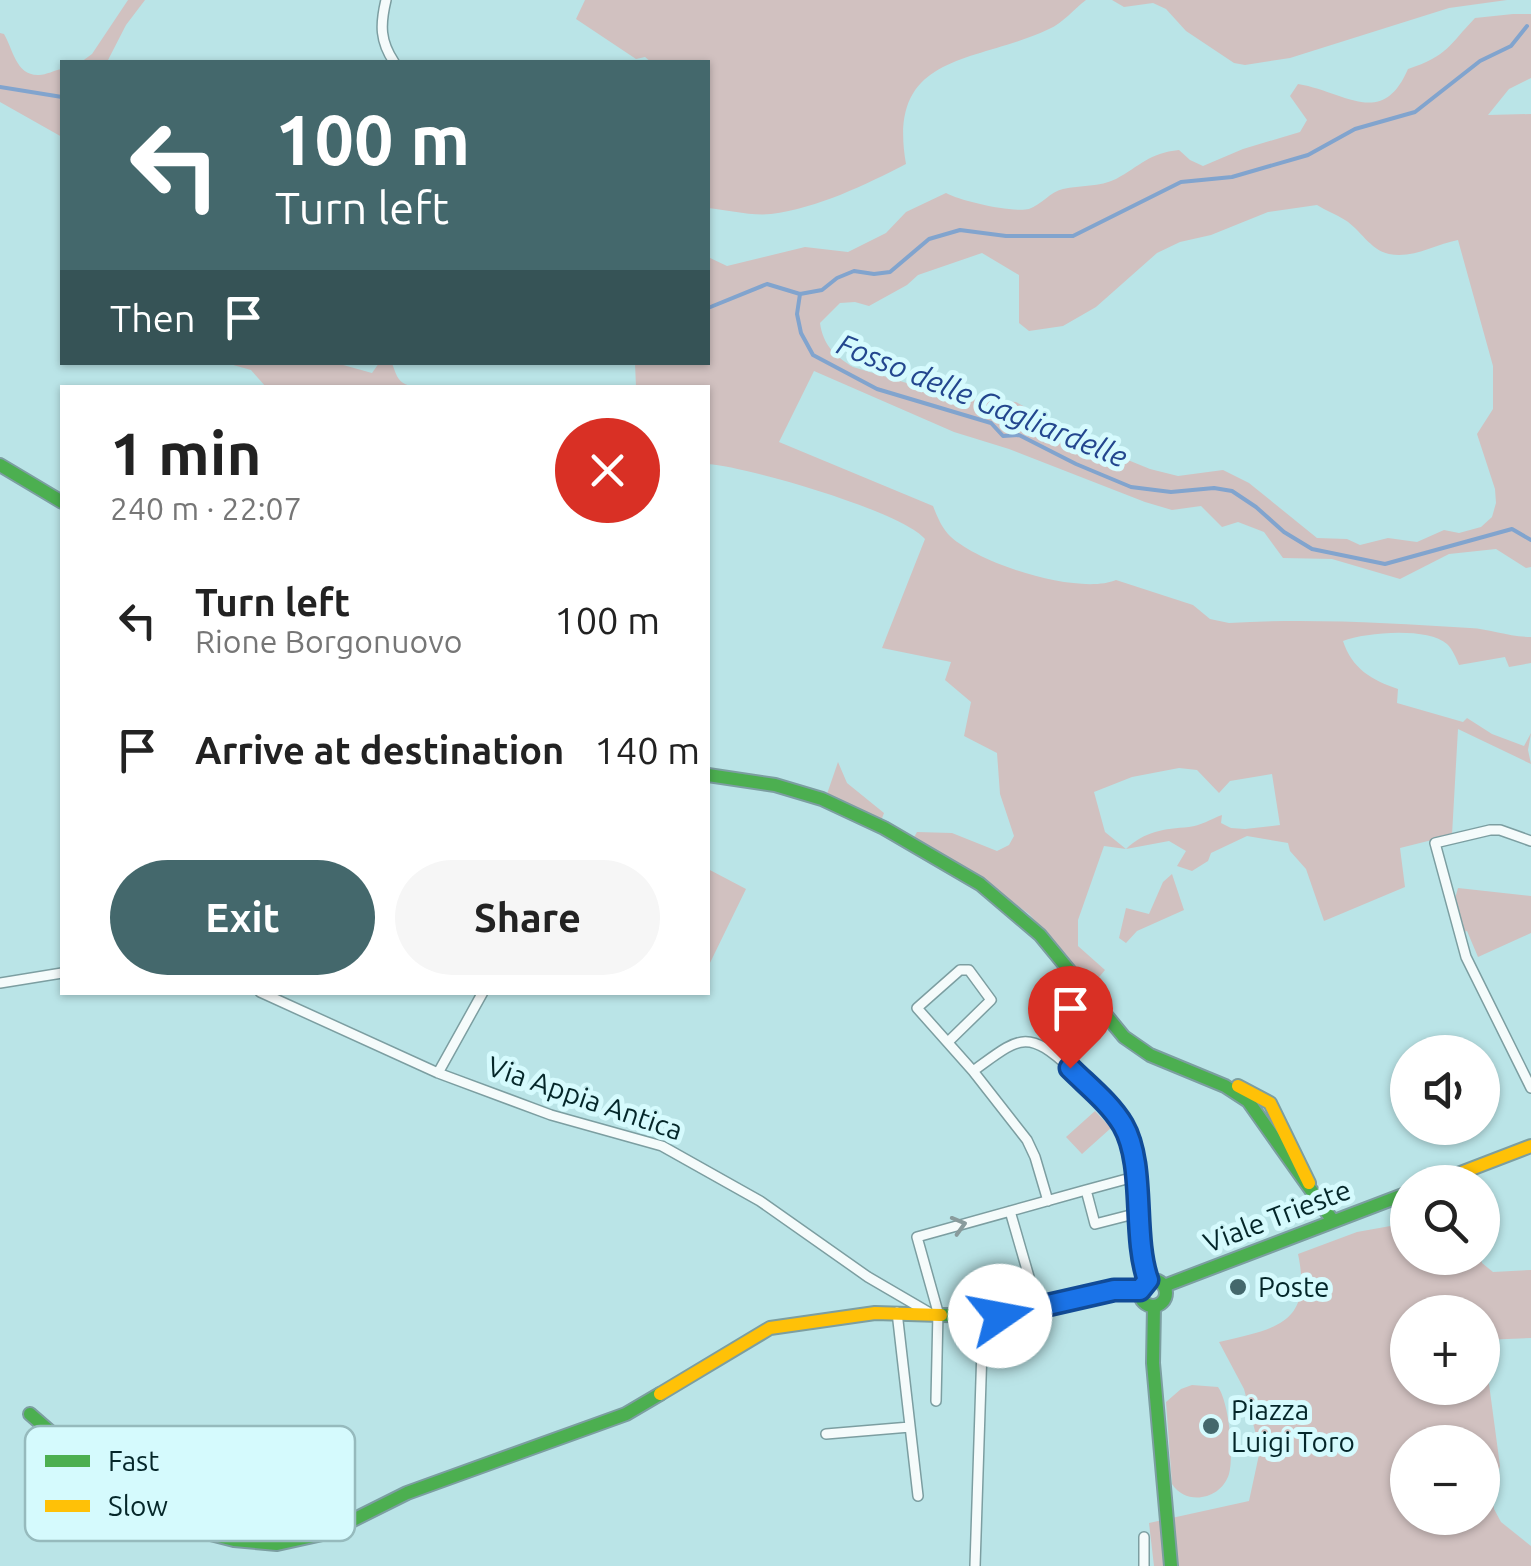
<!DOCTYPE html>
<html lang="en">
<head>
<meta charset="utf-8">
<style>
  body { margin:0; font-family:Ubuntu,sans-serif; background:#f6f6f6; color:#222; height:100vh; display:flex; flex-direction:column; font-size:38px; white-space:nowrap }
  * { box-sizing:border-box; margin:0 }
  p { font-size:32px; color:#767676 }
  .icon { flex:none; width:55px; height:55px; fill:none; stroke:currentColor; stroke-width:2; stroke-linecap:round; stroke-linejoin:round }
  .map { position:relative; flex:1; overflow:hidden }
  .panel { position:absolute; left:60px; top:385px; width:650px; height:610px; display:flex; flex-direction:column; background:#fff; border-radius:0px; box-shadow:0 2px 8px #0004 }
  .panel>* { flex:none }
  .guide { position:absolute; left:60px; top:60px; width:650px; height:305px; border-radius:0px; box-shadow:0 2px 8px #0004; background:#44686c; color:#fff; overflow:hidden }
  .tools { position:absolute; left:1390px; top:1035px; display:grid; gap:20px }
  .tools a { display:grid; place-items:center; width:110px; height:110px; border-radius:50%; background:#fff; box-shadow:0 2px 8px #0004; font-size:50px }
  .pin { position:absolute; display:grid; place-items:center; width:85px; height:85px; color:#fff; margin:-102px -42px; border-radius:50% 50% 50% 0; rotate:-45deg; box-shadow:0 0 10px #0007 }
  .pin .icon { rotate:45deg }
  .me { position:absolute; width:110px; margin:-55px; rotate:78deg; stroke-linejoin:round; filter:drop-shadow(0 0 8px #0008) }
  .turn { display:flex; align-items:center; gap:35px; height:210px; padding:0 50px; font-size:45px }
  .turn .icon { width:130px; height:130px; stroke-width:2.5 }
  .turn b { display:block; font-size:70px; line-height:85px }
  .then { display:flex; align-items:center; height:95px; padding:0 50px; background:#0003; gap:20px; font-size:38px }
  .round { display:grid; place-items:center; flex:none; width:105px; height:105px; border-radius:52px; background:#f6f6f6 }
  .headline { display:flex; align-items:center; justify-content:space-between; height:170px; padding:0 50px }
  h1 { font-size:60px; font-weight:700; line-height:75px }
  .cta { display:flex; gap:20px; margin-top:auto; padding:20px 50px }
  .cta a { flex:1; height:115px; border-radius:60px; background:#44686c; color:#fff; font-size:40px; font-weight:700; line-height:115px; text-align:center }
  .cta a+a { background:#f6f6f6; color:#222 }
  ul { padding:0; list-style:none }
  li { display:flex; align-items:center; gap:30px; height:130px; padding:0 50px }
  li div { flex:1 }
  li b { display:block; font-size:38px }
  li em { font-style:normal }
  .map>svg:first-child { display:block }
  .green { fill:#d1c1c0; fill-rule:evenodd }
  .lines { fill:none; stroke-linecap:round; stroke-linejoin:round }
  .stream { stroke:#81a4ce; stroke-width:4 }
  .street-casing { stroke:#7c9ea1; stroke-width:12 }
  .fast-casing { stroke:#7c9ea1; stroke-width:16 }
  .slow-casing { stroke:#7c9ea1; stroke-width:16 }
  .street { stroke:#f5fbfb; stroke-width:9 }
  .fast { stroke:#4caf50; stroke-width:12 }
  .slow { stroke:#ffc107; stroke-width:12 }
  .oneway { stroke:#899b9c }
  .route-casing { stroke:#114b97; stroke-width:25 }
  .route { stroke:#1a73e8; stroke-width:18 }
  .poi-dot { fill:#44686c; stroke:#d5fafd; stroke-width:4 }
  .labels { text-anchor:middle; stroke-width:10; stroke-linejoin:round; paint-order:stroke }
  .street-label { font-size:28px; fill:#042629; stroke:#d5fafd }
  .poi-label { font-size:28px; fill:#042629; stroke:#d5fafd; text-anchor:start }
  .water-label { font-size:30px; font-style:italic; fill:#23468e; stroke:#d5fafd }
  .key { fill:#d5fafd; stroke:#96babd; stroke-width:2.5 }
  .key-label { font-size:28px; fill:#042629 }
</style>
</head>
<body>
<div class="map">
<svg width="1531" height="1566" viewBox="0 0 1531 1566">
  <rect width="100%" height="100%" fill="#bae4e7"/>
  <!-- green -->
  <path class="green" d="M128 0H145L126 25 107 62H81L92 54Z
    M585 0H1086C1074 9 1063 23 1049 29 976 64 886 51 906 164 865 185 818 208 771 214 751 216 727 210 708 208V62H651L645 57 636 59 576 19Z
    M1112 0H1507L1449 8 1290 58 1245 65 1234 63 1186 31 1166 9 1153 3 1124 7Z
    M1513 14H1531V78L1509 89 1488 115 1531 114V567L1526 568 1496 549 1449 554 1400 579 1332 559 1283 558 1264 532 1238 522 1222 527 1201 506 1172 510 1145 502 1009 449 954 432 814 371 779 442 933 506C937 516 941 526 948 534 975 563 1079 596 1116 580L1193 605 1210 619 1229 623C1308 618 1391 623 1470 628 1491 629 1509 637 1531 637V663L1509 667 1505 657 1459 665C1456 658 1453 650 1447 644 1428 627 1366 632 1343 641 1352 669 1372 680 1398 689L1397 703 1463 722 1467 718 1492 734 1524 746 1531 733 1528 750 1531 764 1458 729 1452 835 1400 848 1405 887 1324 921 1306 869 1290 851 1288 843 1247 836 1211 853 1208 861 1192 871 1177 866 1186 851 1169 841 1126 849 1104 846 1078 920V946L1105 970 1095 982 1085 978 1029 914 972 873 913 839 917 832 952 833 997 851 1009 845 1014 836 1000 794 997 753 964 736 971 702 945 680 951 662 882 648 925 539C901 511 748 467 708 464V388L636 387 635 363 708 362V257L727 266 805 247 848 252 886 233 906 212 946 193C960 201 1013 213 1029 209 1041 205 1050 192 1063 189 1080 185 1100 187 1116 179 1140 166 1149 153 1179 150L1190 160 1203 166 1243 149 1300 132 1307 120 1290 96 1298 84C1346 92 1382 129 1408 69 1448 56 1449 45 1475 18ZM1317 205C1326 211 1336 214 1345 220 1360 229 1370 250 1389 254 1413 259 1436 244 1458 240L1493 366V409L1477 434 1495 489 1496 503 1492 517 1481 527 1459 533 1444 530 1417 542 1388 538 1360 545 1347 539 1317 538 1249 483 1223 470 1178 476 1150 469 1096 447 1016 402 957 398 853 367C835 356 823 345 820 323L840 303 855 302 869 306 907 285 918 275 982 253 1019 275V323L1029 331 1063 326 1096 307 1157 253 1180 242 1211 235 1268 212ZM1179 768 1197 770 1219 793 1230 781 1272 774 1280 825 1245 829 1231 828 1221 823 1222 815C1211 819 1200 826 1189 827 1164 829 1145 831 1126 849L1105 832 1094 792 1132 777Z
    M0 33 4 34C13 49 16 76 39 75 46 75 55 70 62 69V137L0 102Z
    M226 363H336L372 373 379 363H392C398 381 400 385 419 387H266L251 370Z
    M838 762 847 783 884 813 881 821 827 794Z
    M708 869 746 889 708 967Z
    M1172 874 1184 910 1137 931 1126 943 1119 938 1126 908 1149 914 1163 882Z
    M1458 888 1531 896V933L1478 957 1467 931 1464 932 1454 902Z
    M1095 1111 1111 1128 1082 1154 1066 1137Z
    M1407 1223 1408 1258H1481L1482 1263 1493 1272 1531 1270V1338L1483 1340 1482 1312H1408V1388H1482L1483 1369H1487L1500 1466 1493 1495 1494 1509 1501 1522 1531 1546V1566H1154L1149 1523 1249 1501 1260 1450 1244 1389 1219 1342C1276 1328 1313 1325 1298 1254L1357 1232ZM1408 1442H1482V1518H1408Z
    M1192 1385 1218 1387C1229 1402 1234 1456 1229 1474 1221 1500 1186 1506 1172 1484L1166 1402 1181 1389Z"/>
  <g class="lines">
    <!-- stream -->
    <path class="stream" d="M0 87 62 97
      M800 294 797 314 801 333 813 355 877 389 991 423 1003 436 1019 435 1076 464 1131 487 1171 492 1214 488 1232 491 1256 507 1284 532 1312 549 1385 564 1512 529 1531 540
      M708 308 767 284 800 294 822 290 837 278 854 271 874 274 890 272 929 239 960 230 1006 236H1073L1181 182 1232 177 1308 155 1355 129 1415 112 1480 61 1511 46 1527 26"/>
    <!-- street casing -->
    <g class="street-casing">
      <path id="street" d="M386 0C380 25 380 41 394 62
        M1531 841 1500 830H1490L1435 843 1466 957 1531 1088
        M0 983 62 973
        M260 992 438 1073 551 1115 662 1146 760 1201 868 1277 928 1312
        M948 1042 991 1000 969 970H960L917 1008 973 1071 1027 1140 1035 1157 1048 1201
        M973 1071C1019 1038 1026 1027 1071 1069 1090 1087 1111 1104 1124 1127 1144 1164 1132 1237 1148 1280
        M438 1073 483 992
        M1134 1177 1086 1190 1095 1224 1138 1213
        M1010 1211 1038 1308
        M897 1312 918 1496
        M936 1401 938 1312 917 1237 1086 1190
        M826 1434 910 1427
        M1144 1537V1566
        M975 1566 983 1317"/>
    </g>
    <!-- fast casing -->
    <g class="fast-casing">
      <path id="fast" d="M0 465 62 502
        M708 775 775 785 822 799 884 828 980 884 1040 935 1124 1037 1150 1055 1225 1086 1248 1101 1333 1221
        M1140 1293a13 13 0 1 1 26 0a13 13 0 1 1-26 0Z
        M1164 1286 1408 1193
        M1154 1306 1153 1363 1171 1566
        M941 1315 1000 1316 1114 1289 1140 1290
        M30 1414 116 1489 148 1509 199 1531 234 1540 277 1544 327 1533 407 1493 626 1414 660 1394"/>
    </g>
    <!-- slow casing -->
    <g class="slow-casing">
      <path id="slow" d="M1238 1086 1270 1103 1309 1183
        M1437 1182 1531 1146
        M660 1394 770 1328 875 1313 941 1315"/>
    </g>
    <!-- street -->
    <use href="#street" class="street"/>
    <!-- fast -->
    <use href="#fast" class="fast"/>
    <!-- slow -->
    <use href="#slow" class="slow"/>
  </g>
  <!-- one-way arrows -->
  <defs><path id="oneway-chevron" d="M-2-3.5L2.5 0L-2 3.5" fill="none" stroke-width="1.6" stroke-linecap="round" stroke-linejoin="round" transform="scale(2.5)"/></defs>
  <use class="oneway" href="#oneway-chevron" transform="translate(959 1225) rotate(-16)"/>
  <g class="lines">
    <!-- route casing -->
    <g class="route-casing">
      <path id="route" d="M1000 1316 1114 1290H1140L1148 1280C1132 1235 1146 1165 1123 1125 1110 1103 1088 1086 1070 1068"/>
    </g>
    <!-- route -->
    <use href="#route" class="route"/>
  </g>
  <!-- markers -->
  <g class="poi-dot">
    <circle cx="1238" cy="1287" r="10"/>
    <circle cx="1211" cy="1426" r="10"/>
  </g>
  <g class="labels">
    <!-- street labels -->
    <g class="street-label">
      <text transform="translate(585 1098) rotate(19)" y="10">Via Appia Antica</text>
      <text transform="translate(1277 1216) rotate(-21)" y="10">Viale Trieste</text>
    </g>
    <!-- poi labels -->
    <g class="poi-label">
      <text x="1258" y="1297">Poste</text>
      <text x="1231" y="1420">Piazza<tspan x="1231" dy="32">Luigi Toro</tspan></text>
    </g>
    <!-- water labels -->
    <g class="water-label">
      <text transform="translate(982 401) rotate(22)" y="10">Fosso delle Gagliardelle</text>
    </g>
  </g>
  <!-- legend -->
  <rect x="25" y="1426" width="330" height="115" rx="15" class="key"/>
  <rect x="45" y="1455" width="45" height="12" fill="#4caf50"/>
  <rect x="45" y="1500" width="45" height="12" fill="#ffc107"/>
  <g class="key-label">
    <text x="108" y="1471">Fast</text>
    <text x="108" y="1516">Slow</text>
  </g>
</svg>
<div class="tools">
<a><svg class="icon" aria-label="sound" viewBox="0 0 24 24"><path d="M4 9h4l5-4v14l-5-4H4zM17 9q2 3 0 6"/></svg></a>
<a><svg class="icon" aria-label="search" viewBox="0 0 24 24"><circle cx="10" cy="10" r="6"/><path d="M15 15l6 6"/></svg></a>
<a>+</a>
<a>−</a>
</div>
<div class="pin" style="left:1070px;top:1068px;background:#d93025"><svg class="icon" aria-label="arrive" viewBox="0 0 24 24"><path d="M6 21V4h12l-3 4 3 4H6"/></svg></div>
<svg class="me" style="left:1000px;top:1316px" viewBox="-20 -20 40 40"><circle r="19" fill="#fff"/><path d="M0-13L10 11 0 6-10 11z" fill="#1a73e8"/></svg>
<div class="guide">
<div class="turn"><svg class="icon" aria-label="left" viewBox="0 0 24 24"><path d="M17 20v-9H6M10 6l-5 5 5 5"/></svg><div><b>100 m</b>Turn left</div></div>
<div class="then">Then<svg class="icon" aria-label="arrive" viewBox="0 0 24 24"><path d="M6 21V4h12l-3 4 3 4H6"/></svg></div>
</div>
<section class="panel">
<div class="headline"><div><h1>1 min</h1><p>240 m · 22:07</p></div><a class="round" style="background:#d93025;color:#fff"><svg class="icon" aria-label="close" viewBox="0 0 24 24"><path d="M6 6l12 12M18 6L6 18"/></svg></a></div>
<ul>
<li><svg class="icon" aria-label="left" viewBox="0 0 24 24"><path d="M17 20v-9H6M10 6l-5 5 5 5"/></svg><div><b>Turn left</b><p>Rione Borgonuovo</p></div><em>100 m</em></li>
<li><svg class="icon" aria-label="arrive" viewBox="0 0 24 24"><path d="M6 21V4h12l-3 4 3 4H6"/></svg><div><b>Arrive at destination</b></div><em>140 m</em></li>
</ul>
<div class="cta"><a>Exit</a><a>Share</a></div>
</section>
</div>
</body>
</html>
